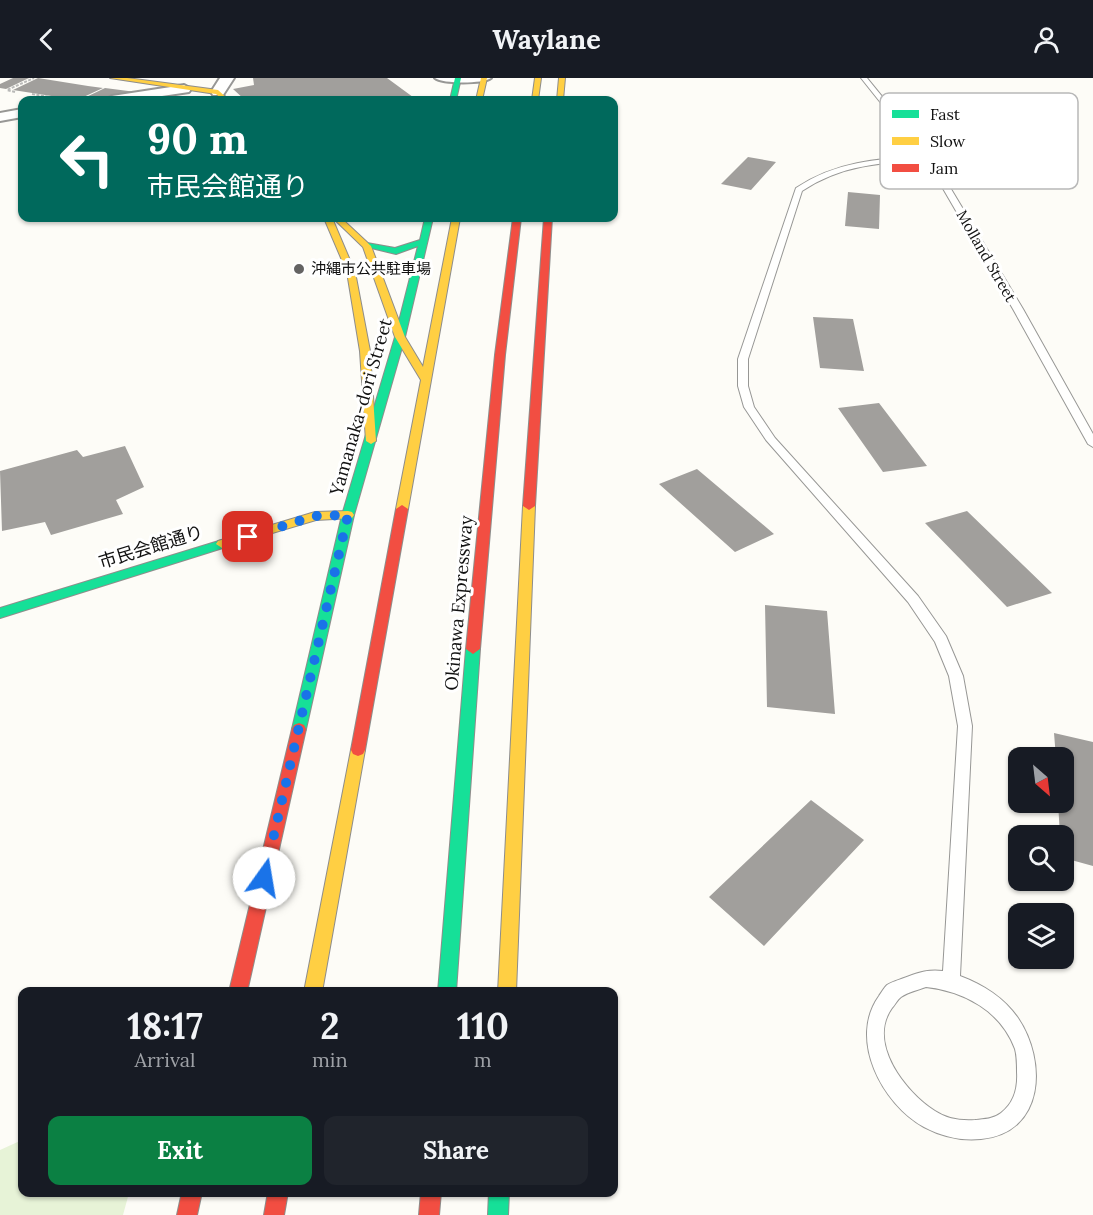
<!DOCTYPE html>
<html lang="en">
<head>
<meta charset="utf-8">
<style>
  body { margin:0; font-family:Lora,"Noto Sans JP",serif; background:#20242c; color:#f1f3f6; height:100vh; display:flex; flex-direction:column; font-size:22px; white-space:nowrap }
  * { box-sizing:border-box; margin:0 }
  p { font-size:20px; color:#9ea1a6 }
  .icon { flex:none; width:33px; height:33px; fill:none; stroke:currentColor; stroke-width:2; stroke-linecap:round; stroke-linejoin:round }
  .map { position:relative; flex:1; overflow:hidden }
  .side { position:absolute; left:18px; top:909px; width:600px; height:210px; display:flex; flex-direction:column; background:#171b24; border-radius:12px; box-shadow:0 2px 4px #0004 }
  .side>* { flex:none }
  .guide { position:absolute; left:18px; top:18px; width:600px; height:126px; border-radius:12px; box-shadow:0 2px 4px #0004; background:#00695c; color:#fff; overflow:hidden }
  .needle { width:39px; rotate:152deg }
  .fabs { position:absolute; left:1008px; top:669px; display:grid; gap:12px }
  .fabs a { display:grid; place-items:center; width:66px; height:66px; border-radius:12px; background:#171b24; box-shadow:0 2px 4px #0004; font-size:30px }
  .pin { position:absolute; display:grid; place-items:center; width:51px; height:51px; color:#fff; margin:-26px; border-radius:12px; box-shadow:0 3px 9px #0006 }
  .me { position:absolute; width:66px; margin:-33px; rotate:13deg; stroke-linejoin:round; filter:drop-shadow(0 0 4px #0008) }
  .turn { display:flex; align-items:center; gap:21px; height:126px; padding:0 30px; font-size:27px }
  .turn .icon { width:78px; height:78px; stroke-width:2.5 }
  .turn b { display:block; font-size:42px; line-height:51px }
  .eta { display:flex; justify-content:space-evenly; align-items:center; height:102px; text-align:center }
  .eta b { font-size:36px; font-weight:700; line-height:42px }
  .action { display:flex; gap:12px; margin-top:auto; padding:12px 30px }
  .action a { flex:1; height:69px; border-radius:12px; background:#0b8043; color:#fff; font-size:24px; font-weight:700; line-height:69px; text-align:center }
  .action a+a { background:#20242c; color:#f1f3f6 }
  header { display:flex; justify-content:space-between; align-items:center; height:78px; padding:0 30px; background:#171b24; font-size:27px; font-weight:700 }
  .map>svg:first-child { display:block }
  .green { fill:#e7f3d7 }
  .building { fill:#a19f9c }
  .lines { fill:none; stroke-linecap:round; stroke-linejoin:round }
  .lane-casing { stroke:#979795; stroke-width:2 }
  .street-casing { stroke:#979795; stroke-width:4 }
  .fast-casing { stroke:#8e8d8b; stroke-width:2 }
  .slow-casing { stroke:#8e8d8b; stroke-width:2 }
  .jam-casing { stroke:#8e8d8b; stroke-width:2 }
  .path { stroke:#b9b9b8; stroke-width:2; stroke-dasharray:3 1.5; stroke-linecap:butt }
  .lane { fill:#fffffe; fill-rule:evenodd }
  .street { fill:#fffffe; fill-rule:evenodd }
  .fast { fill:#16e098; fill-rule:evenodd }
  .slow { fill:#ffcf43; fill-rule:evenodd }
  .jam { fill:#f24e42; fill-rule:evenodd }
  .route { stroke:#1a73e8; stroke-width:10; stroke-dasharray:0 18 }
  .poi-dot { fill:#646362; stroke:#fff; stroke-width:2 }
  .labels { text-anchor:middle; stroke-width:6; stroke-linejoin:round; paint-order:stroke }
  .far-street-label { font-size:15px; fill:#111; stroke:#fff }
  .far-poi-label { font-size:15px; fill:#111; stroke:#fff; text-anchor:start }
  .street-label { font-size:18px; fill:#111; stroke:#fff }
  .key { fill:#fff; stroke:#b8b8b8; stroke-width:1.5 }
  .key-label { font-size:16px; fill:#111 }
</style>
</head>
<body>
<header><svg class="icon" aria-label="back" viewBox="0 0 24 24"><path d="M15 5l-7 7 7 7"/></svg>Waylane<svg class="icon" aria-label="person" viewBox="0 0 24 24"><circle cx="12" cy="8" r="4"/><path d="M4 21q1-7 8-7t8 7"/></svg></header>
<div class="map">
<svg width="1093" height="1137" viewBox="0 0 1093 1137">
  <rect width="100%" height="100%" fill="#fdfcf7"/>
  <!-- green -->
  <path class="green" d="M22 1062V1114L129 1115 123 1137H0V1072Z"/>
  <!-- building -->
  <path class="building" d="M13 0H29L6 11 0 10V6Z
    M38 0 88 8 103 10 77 22 13 12Z
    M253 0H387L417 22H245L233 11 254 7Z
    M105 10 136 14 130 17 105 21 107 20 82 21Z
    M748 79 776 84 751 112 721 106Z
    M848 114 880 117 879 151 845 148Z
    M813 239 853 241 864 293 820 290Z
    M879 325 927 388 883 394 838 330Z
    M125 368 144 409 116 422 123 436 51 457 45 444 2 453 0 393 77 372 83 379Z
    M697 391 774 456 735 474 659 406Z
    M967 433 1052 515 1007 529 925 445Z
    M765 527 827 533 835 636 767 629Z
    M1054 655 1093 664V788L1064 780V758H1060L1058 724H1064V680H1056Z
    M811 722 864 762 764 868 709 819Z"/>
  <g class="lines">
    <!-- lane casing -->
    <g class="lane-casing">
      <path id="lane" d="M861 0H867L933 81 1023 231 1093 356V369L1088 366 1013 231 927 83C882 84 841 87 802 113L748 281V308L754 329 775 360 918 518 946 558 963 598 972 648 960 898C984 907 1003 919 1018 940 1047 983 1045 1055 981 1061 961 1063 943 1059 924 1049 882 1026 848 961 879 918 881 915 884 910 887 907 891 904 899 902 904 900 918 895 927 891 943 893L958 648 949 598 935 564 908 524 766 362 744 329 738 308V281L796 110C835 84 877 80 924 79ZM926 909C964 913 1001 933 1015 971 1017 978 1017 987 1017 994 1018 1010 1014 1025 1001 1035 993 1041 985 1041 975 1042 961 1043 947 1041 935 1033 905 1014 867 965 892 930 895 927 897 922 901 919 908 914 918 912 926 909Z"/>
    </g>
    <!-- street casing -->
    <g class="street-casing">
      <path id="street" d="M220 0H234L223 17H213L211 14Z
        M435 0H491C483 6 443 6 435 0Z
        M184 7 191 11 189 14 135 22H105L112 18Z
        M22 31V39L0 43V35Z"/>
    </g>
    <!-- fast casing -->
    <g class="fast-casing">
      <path id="fast" d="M455 0H461L456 22H450Z
        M425 140H433L405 259 354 437 306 651 304 655 299 657 294 655 292 651 342 437 395 259 418 168 396 176 363 168 367 165 395 170 420 162Z
        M222 462 228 466 226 469 0 540V530Z
        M473 566 480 571 456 914H438L466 571Z
        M489 1114H509L508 1137H488Z"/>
    </g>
    <!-- slow casing -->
    <g class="slow-casing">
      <path id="slow" d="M110 0H127L218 12 229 22H223L216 16Z
        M481 0H487L482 22H476Z
        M535 0H541L538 22H532Z
        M559 0H565L563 22H557Z
        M324 140H332L355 194 370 273 376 363 371 366 366 363 360 273 347 194Z
        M333 140H341L371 168 405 259 423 289 452 140H460L408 431 402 435 396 431 421 302 395 259 363 169Z
        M529 424 535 428 516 914H498L523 428Z
        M348 433 352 434 354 437 352 440 316 442 222 470 216 466 218 463 315 434Z
        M358 666 363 668 365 672 322 914H304L351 672 353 668Z"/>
    </g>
    <!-- jam casing -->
    <g class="jam-casing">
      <path id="jam" d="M513 140H521L505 277 480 571 473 576 466 571 495 277Z
        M544 140H552L535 428 529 432 523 428Z
        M402 427 408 431 365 672 363 676 358 678 353 676 351 672 396 431Z
        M299 645 304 647 306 651 247 914H229L292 651 294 647Z
        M182 1114H202L197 1137H177Z
        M268 1114H288L284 1137H264Z
        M421 1114H441L439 1137H419Z"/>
    </g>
    <!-- path -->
    <path class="path" d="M15 14 7 12 34 0
      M32 16 67 22"/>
    <!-- lane -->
    <use href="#lane" class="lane"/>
    <!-- street -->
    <use href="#street" class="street"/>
    <!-- fast -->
    <use href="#fast" class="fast"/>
    <!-- slow -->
    <use href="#slow" class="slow"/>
    <!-- jam -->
    <use href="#jam" class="jam"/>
  </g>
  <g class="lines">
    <!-- route -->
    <path class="route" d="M248 459 315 438 348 437 264 800"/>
  </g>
  <!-- markers -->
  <circle class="poi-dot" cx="299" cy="191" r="6"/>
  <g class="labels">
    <!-- far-street labels -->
    <g class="far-street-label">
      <text transform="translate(986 178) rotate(60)" y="5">Molland Street</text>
    </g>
    <!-- far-poi labels -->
    <g class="far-poi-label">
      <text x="311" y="196">沖縄市公共駐車場</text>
    </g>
    <!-- street labels -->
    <g class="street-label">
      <text transform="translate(361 329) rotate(-74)" y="6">Yamanaka-dori Street</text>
      <text transform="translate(151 469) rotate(-17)" y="6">市民会館通り</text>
      <text transform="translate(459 525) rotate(-85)" y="6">Okinawa Expressway</text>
    </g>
  </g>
  <!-- legend -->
  <rect x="880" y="15" width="198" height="96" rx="9" class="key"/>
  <rect x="892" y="32" width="27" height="8" fill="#16e098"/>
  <rect x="892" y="59" width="27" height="8" fill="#ffcf43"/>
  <rect x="892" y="86" width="27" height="8" fill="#f24e42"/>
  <g class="key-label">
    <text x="930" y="42">Fast</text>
    <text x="930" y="69">Slow</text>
    <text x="930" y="96">Jam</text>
  </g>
</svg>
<div class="fabs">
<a><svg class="needle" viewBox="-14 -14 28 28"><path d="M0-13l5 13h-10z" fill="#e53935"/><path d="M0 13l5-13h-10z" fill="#9ea1a6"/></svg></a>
<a><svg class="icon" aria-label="search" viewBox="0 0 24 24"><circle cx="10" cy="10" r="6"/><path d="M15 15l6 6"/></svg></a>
<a><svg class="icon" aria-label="layers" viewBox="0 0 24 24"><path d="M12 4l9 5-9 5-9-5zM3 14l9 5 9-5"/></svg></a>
</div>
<div class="pin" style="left:248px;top:459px;background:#d93025"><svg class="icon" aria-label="arrive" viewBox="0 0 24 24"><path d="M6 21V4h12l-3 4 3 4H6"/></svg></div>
<svg class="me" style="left:264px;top:800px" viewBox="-20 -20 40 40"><circle r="19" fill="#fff"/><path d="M0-13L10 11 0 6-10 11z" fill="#1a73e8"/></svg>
<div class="guide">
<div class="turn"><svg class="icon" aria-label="left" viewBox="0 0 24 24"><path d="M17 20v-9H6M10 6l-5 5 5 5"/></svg><div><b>90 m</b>市民会館通り</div></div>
</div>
<section class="side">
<div class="eta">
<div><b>18:17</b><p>Arrival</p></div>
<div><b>2</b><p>min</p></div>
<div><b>110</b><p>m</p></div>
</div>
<div class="action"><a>Exit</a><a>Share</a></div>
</section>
</div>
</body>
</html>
